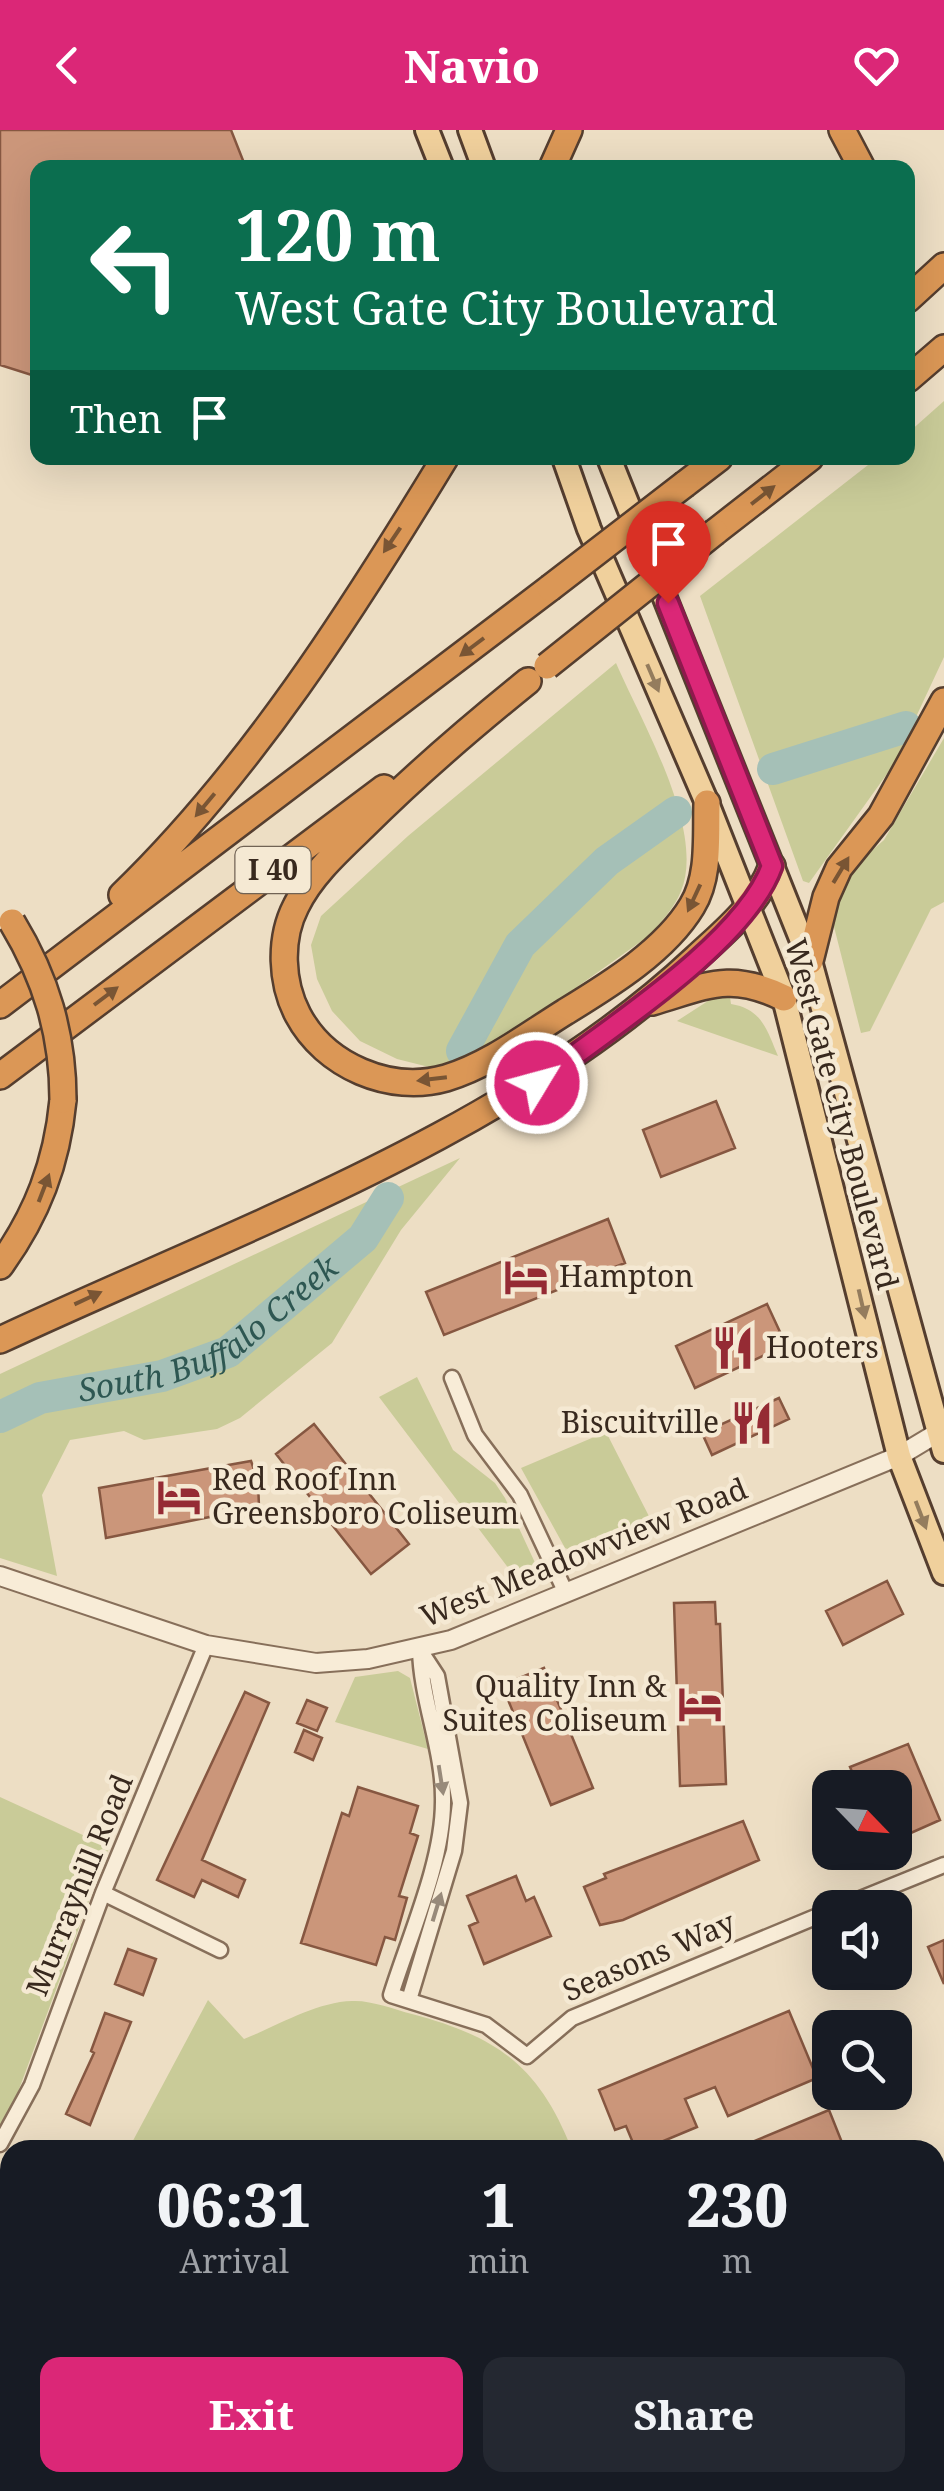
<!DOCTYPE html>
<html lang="en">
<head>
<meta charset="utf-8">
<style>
  body { margin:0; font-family:"Noto Serif",serif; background:#242831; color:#f1f3f6; height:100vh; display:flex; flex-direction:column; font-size:38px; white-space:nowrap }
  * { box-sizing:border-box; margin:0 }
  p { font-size:32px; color:#9ea1a6 }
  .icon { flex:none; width:55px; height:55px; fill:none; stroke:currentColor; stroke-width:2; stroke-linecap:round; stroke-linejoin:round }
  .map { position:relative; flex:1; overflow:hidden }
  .details { position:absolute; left:0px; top:2010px; width:945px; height:352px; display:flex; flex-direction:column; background:#171b24; border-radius:30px 30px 0 0; box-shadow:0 10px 40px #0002 }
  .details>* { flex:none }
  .guide { position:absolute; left:30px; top:30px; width:885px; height:305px; border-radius:20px; box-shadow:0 10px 40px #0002; background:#0b6e4f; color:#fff; overflow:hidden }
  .needle { width:65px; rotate:115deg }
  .tools { position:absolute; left:812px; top:1640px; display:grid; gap:20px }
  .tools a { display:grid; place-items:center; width:100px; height:100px; border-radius:20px; background:#171b24; box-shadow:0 10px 40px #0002; font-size:50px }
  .pin { position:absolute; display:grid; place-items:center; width:85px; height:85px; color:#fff; margin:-102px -42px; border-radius:50% 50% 50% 0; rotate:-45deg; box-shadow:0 0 10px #0007 }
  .pin .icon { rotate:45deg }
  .me { position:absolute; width:110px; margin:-55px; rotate:53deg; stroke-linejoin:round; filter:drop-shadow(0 0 8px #0008) }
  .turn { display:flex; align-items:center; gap:35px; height:210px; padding:0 40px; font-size:45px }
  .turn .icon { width:130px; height:130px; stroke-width:2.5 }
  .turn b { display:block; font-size:70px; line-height:85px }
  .then { display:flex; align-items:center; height:95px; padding:0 40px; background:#0003; gap:20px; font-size:38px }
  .eta { display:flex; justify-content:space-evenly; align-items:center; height:170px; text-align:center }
  .eta b { font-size:60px; font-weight:800; line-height:70px }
  .button { display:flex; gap:20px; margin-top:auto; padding:20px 40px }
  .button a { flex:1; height:115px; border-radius:20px; background:#db2777; color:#fff; font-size:40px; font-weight:800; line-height:115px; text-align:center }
  .button a+a { background:#242831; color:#f1f3f6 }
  header { display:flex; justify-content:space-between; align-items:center; height:130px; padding:0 40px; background:#db2777; color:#fff; font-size:45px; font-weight:800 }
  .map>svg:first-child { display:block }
  .green { fill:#c9cb98 }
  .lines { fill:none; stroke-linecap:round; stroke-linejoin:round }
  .river { stroke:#a5c0b7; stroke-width:32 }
  .building { fill:#cb967a; stroke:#865741; stroke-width:2.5 }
  .minor-casing { stroke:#876f5a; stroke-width:19 }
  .tertiary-casing { stroke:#876f5a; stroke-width:22 }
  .primary-casing { stroke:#553e2f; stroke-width:28 }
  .motorway-casing { stroke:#553e2f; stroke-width:30 }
  .minor { stroke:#f8ecd7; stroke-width:14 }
  .tertiary { stroke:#f8ecd7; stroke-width:18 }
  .primary { stroke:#f0d09c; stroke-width:22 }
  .motorway { stroke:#db9756; stroke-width:25 }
  .motorway-bridge-casing { stroke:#553e2f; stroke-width:30; stroke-linecap:butt }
  .motorway-bridge { stroke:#db9756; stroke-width:25 }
  .oneway { fill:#795534 }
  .oneway2 { fill:#947c5d }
  .oneway3 { fill:#988a7a }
  .route-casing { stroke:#8e194d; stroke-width:25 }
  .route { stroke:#db2777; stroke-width:18 }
  .labels { text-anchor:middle; stroke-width:9; stroke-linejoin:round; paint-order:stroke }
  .shield { fill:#f5e9d3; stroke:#716354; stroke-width:2.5 }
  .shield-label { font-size:28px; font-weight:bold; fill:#38291e }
  .street-label { font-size:30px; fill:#38291e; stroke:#f5e9d3 }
  .poi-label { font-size:30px; fill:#38291e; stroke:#f5e9d3; text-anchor:start }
  .water-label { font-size:32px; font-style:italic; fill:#2e5752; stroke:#f5e9d3 }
</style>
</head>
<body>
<header><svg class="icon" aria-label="back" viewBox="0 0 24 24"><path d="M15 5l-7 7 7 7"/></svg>Navio<svg class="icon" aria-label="heart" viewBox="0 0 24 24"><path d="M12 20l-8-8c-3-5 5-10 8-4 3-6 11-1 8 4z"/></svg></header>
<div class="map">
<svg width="944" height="2361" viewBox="0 0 944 2361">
  <rect width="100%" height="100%" fill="#eddec4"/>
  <!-- green -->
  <path class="green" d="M944 271V527L894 634 809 753 803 751 700 466 877 328H908V303Z
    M616 533C641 591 706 700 681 761 675 777 661 792 650 805L525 894 475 924 437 939 397 929 360 911 332 881 317 849 311 815 321 786 408 706Z
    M944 608V772L931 779 870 901 861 903 831 785 852 738 884 710Z
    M730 867 731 874C762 879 767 900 778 926L677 891 711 869Z
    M460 1028 401 1100 332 1213 240 1288 217 1299 144 1310 124 1301 70 1310 42 1365 57 1446 0 1428V1244Z
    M417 1247 453 1320 495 1353 505 1368 537 1437 532 1450 522 1456 379 1267Z
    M606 1302 655 1398C626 1411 596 1433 565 1418L521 1338Z
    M398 1541 410 1548 428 1619 335 1592 355 1547Z
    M0 1667 109 1717 15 1970 0 1995Z
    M208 1870 244 1909C277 1896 316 1872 352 1871 371 1870 393 1879 412 1884 498 1907 539 1936 572 2020H128Z
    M10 2236V2352L710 2353V2361H0V2254Z"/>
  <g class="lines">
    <!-- river -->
    <g class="river">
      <path d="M773 639 906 597"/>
      <path d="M462 921 520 815 607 731 676 682"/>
      <path id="s1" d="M0 1287 40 1268 162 1246 228 1222 363 1108 388 1068"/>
    </g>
  </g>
  <!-- building -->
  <path class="building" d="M0 0H231L246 38H38V247L0 235Z
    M716 971 735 1018 661 1047 643 1000Z
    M608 1089 625 1133 444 1205 426 1162Z
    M767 1174 786 1215 695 1258 676 1216Z
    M779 1268 789 1289 712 1325 702 1303Z
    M314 1294 409 1414 371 1444 276 1324Z
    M251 1331 258 1351 259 1377 106 1408 99 1358Z
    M887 1451 903 1484 843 1515 826 1481Z
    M715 1472 716 1494H720L726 1654 680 1656 674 1473Z
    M544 1538 593 1658 551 1675 502 1555Z
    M245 1562 269 1573 202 1730 245 1750 238 1767 202 1750 194 1767 157 1750Z
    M307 1570 327 1578 317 1601 297 1593Z
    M304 1600 322 1608 313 1630 295 1622Z
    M908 1614 940 1690 895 1710V1658H859L850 1637Z
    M358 1657 418 1676 410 1703 418 1706 399 1766 407 1768 395 1810 385 1807 376 1835 301 1813 342 1683 349 1686Z
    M743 1691 759 1730 623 1790 600 1795 584 1757 606 1748 604 1744Z
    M516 1746 526 1771 534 1767 551 1806 484 1834 469 1796 478 1792 467 1766Z
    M944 1810V1854L928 1817Z
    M128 1819 156 1829 143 1865 115 1854Z
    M789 1881 817 1948 728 1986 715 1957 685 1969 697 1997 642 2020H636L626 1996 615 2000 599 1960Z
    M105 1883 131 1892 90 1995 66 1984 94 1923 91 1921Z
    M829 1980 845 2020H733Z"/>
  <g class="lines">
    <!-- minor casing -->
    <g class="minor-casing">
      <path id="minor" d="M452 1248 475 1305 520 1365 565 1461
        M420 1519C421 1571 444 1620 443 1672 443 1732 409 1807 391 1865L486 1895 527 1926 572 1888 830 1781
        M103 1763 220 1820
        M838 1778 944 1735
        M409 1870 454 1721 460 1673 437 1546 420 1520
        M0 2014 32 1955 103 1763 206 1515
        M716 2355 813 2361"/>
    </g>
    <!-- tertiary casing -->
    <g class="tertiary-casing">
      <path id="tertiary" d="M0 1446 206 1515 316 1533 368 1529 451 1510 899 1326 944 1299"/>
    </g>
    <!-- primary casing -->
    <g class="primary-casing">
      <path id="primary" d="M427 0 442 38
        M470 0 484 38
        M564 328 589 399 707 673 784 868 899 1326 944 1443
        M609 328 810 831 944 1321"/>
    </g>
    <!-- motorway casing -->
    <g class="motorway-casing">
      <path id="motorway" d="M842 0 862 38
        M552 38 569 0
        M908 169 944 136
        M908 249 944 218
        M685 354 719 328
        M715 402 810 328
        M528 551C471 597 416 644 364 696 339 720 311 745 296 776 279 809 281 853 298 885 325 936 390 964 446 948 489 935 528 905 565 882 609 855 665 821 692 776 710 747 706 707 707 673
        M122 765C251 640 352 481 445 328
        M810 831 826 767 839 738 881 686 944 571
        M652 872C707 856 730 841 784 868
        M0 875 550 458
        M0 946 384 658
        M0 1136C37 1085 57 1033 63 970
        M0 1210C233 1101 507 1005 696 828 726 800 757 776 772 736"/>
    </g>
    <!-- minor -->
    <use href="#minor" class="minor"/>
    <!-- tertiary -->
    <use href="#tertiary" class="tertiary"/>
    <!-- primary -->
    <use href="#primary" class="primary"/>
    <!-- motorway -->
    <use href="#motorway" class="motorway"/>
    <!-- motorway-bridge casing -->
    <g class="motorway-bridge-casing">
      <path id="motorway-bridge" d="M550 458 685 354
        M547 536 715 402
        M12 792C46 848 63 904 63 970"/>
    </g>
    <!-- motorway-bridge -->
    <use href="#motorway-bridge" class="motorway-bridge"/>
  </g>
  <!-- one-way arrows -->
  <defs><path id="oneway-solid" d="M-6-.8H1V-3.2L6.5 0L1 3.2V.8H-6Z" transform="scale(2.5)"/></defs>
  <g class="oneway">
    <use href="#oneway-solid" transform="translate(763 365) rotate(-38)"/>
    <use href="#oneway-solid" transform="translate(392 410) rotate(124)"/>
    <use href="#oneway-solid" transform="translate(472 517) rotate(143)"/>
    <use href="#oneway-solid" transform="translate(205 675) rotate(130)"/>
    <use href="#oneway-solid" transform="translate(841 740) rotate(-59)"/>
    <use href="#oneway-solid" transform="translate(694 768) rotate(115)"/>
    <use href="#oneway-solid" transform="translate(106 866) rotate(-37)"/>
    <use href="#oneway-solid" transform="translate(432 949) rotate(173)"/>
    <use href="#oneway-solid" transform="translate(44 1058) rotate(-69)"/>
    <use href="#oneway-solid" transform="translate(88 1168) rotate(-25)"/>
  </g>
  <g class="oneway2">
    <use href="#oneway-solid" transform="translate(653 548) rotate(67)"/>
    <use href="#oneway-solid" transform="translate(862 1174) rotate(77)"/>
    <use href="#oneway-solid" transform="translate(921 1385) rotate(69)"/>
  </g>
  <g class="oneway3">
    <use href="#oneway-solid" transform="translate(441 1650) rotate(81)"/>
    <use href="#oneway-solid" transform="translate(437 1777) rotate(-73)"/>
  </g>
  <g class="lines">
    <!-- route casing -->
    <g class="route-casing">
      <path id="route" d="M537 953C603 902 744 814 772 736L668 473"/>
    </g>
    <!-- route -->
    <use href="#route" class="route"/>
  </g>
  <!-- icons -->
  <defs>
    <g id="hotel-bare" transform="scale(3.45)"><path d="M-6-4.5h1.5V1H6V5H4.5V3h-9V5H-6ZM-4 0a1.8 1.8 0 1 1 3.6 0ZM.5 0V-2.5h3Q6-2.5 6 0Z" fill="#952b34" stroke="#f5e9d3" stroke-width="2.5" paint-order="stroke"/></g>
    <g id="restaurant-bare" transform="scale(3.45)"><path d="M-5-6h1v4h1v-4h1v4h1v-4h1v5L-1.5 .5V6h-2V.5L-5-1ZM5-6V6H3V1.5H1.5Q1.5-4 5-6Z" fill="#952b34" stroke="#f5e9d3" stroke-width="2.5" paint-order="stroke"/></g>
  </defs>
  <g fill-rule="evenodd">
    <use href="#hotel-bare" x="526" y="1147"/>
    <use href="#restaurant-bare" x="733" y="1218"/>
    <use href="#restaurant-bare" x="752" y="1293"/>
    <use href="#hotel-bare" x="179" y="1367"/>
    <use href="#hotel-bare" x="700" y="1574"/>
  </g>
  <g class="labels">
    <!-- shield labels -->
    <rect class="shield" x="235.5" y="717" width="75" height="46" rx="8"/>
    <g class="shield-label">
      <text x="273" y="750">I 40</text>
    </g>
    <!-- street labels -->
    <g class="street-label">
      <text transform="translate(841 984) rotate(75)" y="10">West Gate City Boulevard</text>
      <text transform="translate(584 1423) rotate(-22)" y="10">West Meadowview Road</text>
      <text transform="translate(80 1755) rotate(-68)" y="10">Murrayhill Road</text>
      <text transform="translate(649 1827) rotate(-23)" y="10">Seasons Way</text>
    </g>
    <!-- poi labels -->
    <g class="poi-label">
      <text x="559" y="1157">Hampton</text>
      <text x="766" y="1228">Hooters</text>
      <text x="719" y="1303" text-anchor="end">Biscuitville</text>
      <text x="212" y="1360">Red Roof Inn<tspan x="212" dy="34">Greensboro Coliseum</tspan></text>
      <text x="667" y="1567" text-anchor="end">Quality Inn &amp;<tspan x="667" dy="34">Suites Coliseum</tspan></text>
    </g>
    <!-- water labels -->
    <g class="water-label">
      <text dy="11" stroke="none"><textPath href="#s1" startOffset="230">South Buffalo Creek</textPath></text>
    </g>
  </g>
</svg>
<div class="tools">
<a><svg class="needle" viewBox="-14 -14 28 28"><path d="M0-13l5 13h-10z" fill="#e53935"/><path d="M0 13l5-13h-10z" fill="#9ea1a6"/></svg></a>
<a><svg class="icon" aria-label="sound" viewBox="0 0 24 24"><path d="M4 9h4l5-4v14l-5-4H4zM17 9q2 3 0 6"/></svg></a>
<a><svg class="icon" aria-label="search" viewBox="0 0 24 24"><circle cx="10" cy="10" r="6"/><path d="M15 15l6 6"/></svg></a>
</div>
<div class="pin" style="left:668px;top:473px;background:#d93025"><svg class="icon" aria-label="arrive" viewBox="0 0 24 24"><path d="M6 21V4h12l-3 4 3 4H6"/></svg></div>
<svg class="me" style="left:537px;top:953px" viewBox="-20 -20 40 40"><circle r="17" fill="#db2777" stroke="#fff" stroke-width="3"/><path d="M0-11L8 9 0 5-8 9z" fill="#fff"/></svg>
<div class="guide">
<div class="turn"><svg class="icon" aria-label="left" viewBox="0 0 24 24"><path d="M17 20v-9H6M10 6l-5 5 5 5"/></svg><div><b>120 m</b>West Gate City Boulevard</div></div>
<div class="then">Then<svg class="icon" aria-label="arrive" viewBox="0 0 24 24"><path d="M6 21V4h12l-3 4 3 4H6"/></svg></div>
</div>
<section class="details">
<div class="eta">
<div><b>06:31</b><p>Arrival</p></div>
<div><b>1</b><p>min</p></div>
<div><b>230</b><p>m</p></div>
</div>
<div class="button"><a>Exit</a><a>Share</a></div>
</section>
</div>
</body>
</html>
